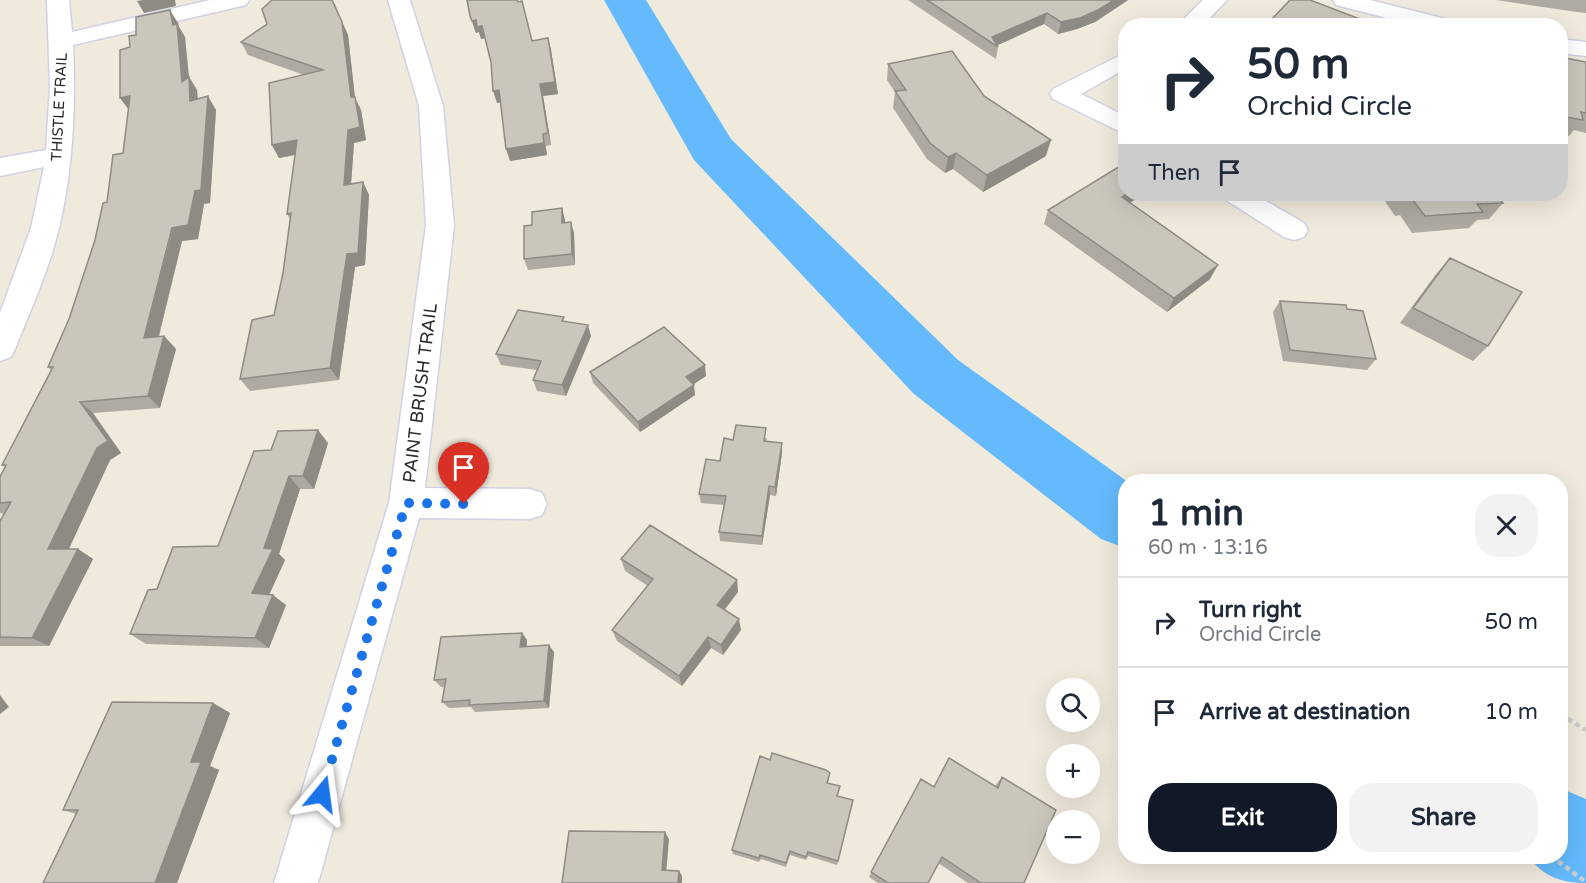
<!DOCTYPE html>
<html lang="en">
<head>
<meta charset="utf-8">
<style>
  body { margin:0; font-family:"Varela Round",sans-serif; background:#f2f2f3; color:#1f2937; height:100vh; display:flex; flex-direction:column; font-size:22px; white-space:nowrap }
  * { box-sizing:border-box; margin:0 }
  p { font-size:20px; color:#747a83 }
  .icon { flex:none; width:33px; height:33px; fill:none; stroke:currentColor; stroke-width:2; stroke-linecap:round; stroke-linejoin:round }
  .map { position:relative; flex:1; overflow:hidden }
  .sheet { position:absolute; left:1118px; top:474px; width:450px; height:390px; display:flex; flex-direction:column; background:#fff; border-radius:24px; box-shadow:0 6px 24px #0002 }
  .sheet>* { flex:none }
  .hud { position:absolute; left:1118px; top:18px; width:450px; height:183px; border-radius:24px; box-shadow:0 6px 24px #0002; background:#fff; color:#1f2937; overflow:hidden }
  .buttons { position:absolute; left:1046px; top:678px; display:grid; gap:12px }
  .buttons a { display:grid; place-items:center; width:54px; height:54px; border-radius:50%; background:#fff; box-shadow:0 6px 24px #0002; font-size:30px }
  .pin { position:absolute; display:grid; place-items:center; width:51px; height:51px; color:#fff; margin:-62px -26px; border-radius:50% 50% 50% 0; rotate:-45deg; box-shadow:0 0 6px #0007 }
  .pin .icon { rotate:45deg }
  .me { position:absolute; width:66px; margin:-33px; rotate:16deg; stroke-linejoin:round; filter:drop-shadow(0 0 4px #0008) }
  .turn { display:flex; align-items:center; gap:21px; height:126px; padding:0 30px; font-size:27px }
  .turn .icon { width:78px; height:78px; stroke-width:2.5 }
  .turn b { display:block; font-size:42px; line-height:51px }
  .then { display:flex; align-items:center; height:57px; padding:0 30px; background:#0003; gap:12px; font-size:22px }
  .round { display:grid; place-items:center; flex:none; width:63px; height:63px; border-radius:24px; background:#f2f2f3 }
  .overview { display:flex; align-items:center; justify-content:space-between; height:102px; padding:0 30px }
  h1 { font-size:36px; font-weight:800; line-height:45px }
  .cta { display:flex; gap:12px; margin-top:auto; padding:12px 30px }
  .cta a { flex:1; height:69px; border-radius:24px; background:#111827; color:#fff; font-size:24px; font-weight:800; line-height:69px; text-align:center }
  .cta a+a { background:#f2f2f3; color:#1f2937 }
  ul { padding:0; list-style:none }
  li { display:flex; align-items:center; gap:18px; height:90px; padding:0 30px; border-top:2px solid #e0e1e3 }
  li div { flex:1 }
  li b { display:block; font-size:22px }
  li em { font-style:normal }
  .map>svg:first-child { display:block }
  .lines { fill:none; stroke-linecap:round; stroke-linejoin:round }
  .river { fill:#64bafc; fill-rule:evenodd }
  .minor-casing { stroke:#d1d1e6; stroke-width:3 }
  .path { stroke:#ccc; stroke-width:4.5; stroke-dasharray:5 4; stroke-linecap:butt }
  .minor { fill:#fff; fill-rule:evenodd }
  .wall { fill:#aeaaa2 }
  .shaded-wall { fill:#8d8b84 }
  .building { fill:#cac6bc; stroke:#8d8b84; stroke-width:1.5 }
  .route { stroke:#1a73e8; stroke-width:10; stroke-dasharray:0 18 }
  .labels { text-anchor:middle; stroke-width:6; stroke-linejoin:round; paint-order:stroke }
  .far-street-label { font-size:15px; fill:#2b2b2b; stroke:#fff }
  .street-label { font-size:18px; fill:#2b2b2b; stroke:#fff }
</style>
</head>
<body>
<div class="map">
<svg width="1586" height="883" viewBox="0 0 1586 883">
  <rect width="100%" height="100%" fill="#efeadc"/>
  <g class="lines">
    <!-- river -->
    <path class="river" d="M604 0H646L731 139 958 360 1128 482H1125V548L1101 539 914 394 694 160Z
      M1560 788 1586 799V883C1563 883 1542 877 1529 856H1560Z"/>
    <!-- minor casing -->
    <g class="minor-casing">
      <path id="minor" d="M47 0H69L72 32 210 0H249L246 5 73 45C76 106 73 169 59 228 49 270 31 309 15 349L11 357 0 361V313L31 228 44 167 0 176V158L46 150 50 86Z
        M388 0H410L443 106 454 225 425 488 530 489 542 493 547 504 542 515 530 519 419 518 318 883H274L389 503 426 225 419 106Z
        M1203 0H1227L1202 26H1177Z
        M1333 0H1370L1454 21 1457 26H1418L1336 5Z
        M1560 39 1586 42V56L1560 53Z
        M1125 53V69L1081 94 1125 116V134L1053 99 1050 94 1053 89Z
        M1222 194H1254L1304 223 1308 230 1304 237 1294 240 1284 237 1226 200Z"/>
    </g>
    <!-- path -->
    <path class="path" d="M1560 714 1586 730
      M1551 856 1586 882"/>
    <!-- minor -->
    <use href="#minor" class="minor"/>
  </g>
  <!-- wall -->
  <path class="wall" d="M333 0 348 35 355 98 361 110 366 140 354 143 351 184 363 182 369 195 365 265 355 267 339 380 250 391 240 379 274 315 283 273 290 219 287 214 295 155 279 158 272 145 304 75 248 55 241 42 267 24Z
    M467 0H518L532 41 548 38 551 50 558 94 543 96 551 145 546 146 547 155 510 161 501 102 497 103 491 62 485 38 481 39 479 32 476 33 470 16Z
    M908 0H1128L1095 22 1077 29 1058 34 1044 24 997 45 998 47 996 59Z
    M1496 0H1586V13L1577 12Z
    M178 23 179 27 185 37 189 77 197 90 198 99 216 110 210 203 204 204 198 239 182 241 159 337 164 336 176 349 160 408 93 413 121 453 110 460 69 549H78L93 559 49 646H0V521L4 514 0 513V477L5 467 2 465 51 370 48 367 69 319 123 153 129 110 120 98 130 47Z
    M1560 57 1586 62V133L1574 130 1569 136 1560 135Z
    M888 64 984 96 1046 156 983 192 953 169 945 173 927 159 893 108 895 92 887 80Z
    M1125 194H1144L1130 202 1210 279 1167 312 1044 224 1048 210Z
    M1380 194H1495L1503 203 1489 219 1477 220 1469 228 1412 233 1400 215 1395 216Z
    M565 220V222L574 233 575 265 528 270 524 259Z
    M1450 258 1488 346 1473 361 1400 323 1436 274Z
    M1280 301 1347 309 1376 359 1367 370 1283 361 1273 312Z
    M566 321 591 336 566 396 537 391 533 380 537 370 501 365 496 354Z
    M590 372 706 376 693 384 695 395 640 432 593 383Z
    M767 438 766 441 782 453 776 496 770 495 762 545 720 541 719 532 724 505 701 503 699 494 733 440Z
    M328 443 314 489H300L279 554 285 560 269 594 286 605 269 648 146 644 130 634 157 589 218 546 271 450Z
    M621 559 737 580 738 592 724 610 741 630 723 655 711 648 682 686 617 641 612 630 648 586 625 571Z
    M522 633 527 640V646L554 652 549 708 475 712 471 707 449 708 442 702 444 687H441L434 680Z
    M213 703 230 713 210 766 219 770 177 883H43L76 814 63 810Z
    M770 760 829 779 828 783 838 796 853 800 837 865 808 856 806 860 790 855 786 867 761 859 759 862 733 854 732 850Z
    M1002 777 1024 883H968L938 863 928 883H878L869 877 921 779 933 787 995 786Z"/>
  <!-- shaded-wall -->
  <path class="shaded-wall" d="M143 0H175L176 6 144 13 137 1Z
    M332 0 348 35 355 98 361 110 366 140 354 143 350 198 344 185 351 97Z
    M1114 0H1128L1095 22 1077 29 1058 34 1061 22Z
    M170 10 178 23 179 27 185 37 189 79V77L197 90 198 114 190 101 182 82Z
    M1047 13 1044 24 996 46 992 37Z
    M476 20 482 26 486 38 481 39 479 32 476 33 472 21Z
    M548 38 551 50 558 94 543 96 551 145 548 133 540 84Z
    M499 90 503 102 497 103 493 91Z
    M130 96V111L120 98Z
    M208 96 216 110 210 203 204 204 198 239 182 241 155 350 144 338Z
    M543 134 547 155 510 161 506 149Z
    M297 140 304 153 279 158 272 145Z
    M1051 140 1046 156 983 192 987 175Z
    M956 153 953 169 945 173 948 157Z
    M363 182 369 195 365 265 355 267 339 380 330 368 347 254Z
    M1127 194H1144L1117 211 1122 197Z
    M562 208 565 220V234L562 223Z
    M571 222 574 233 575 265 572 254Z
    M1218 265 1210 279 1167 312 1174 298Z
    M588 325 591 336 566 396 562 385Z
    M164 336 176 349 160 408 148 396Z
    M705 365 706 376 688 388 686 377Z
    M694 385 695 395 640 432 638 422Z
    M80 402 93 413 121 453 110 460 64 559 48 549Z
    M318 430 328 443 314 489 303 476Z
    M782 443V453L776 496 775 487Z
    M289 476 300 489 279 554 285 560 265 604 252 593 264 548Z
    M769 486 770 495 762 545V536Z
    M78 549 93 559 49 646 32 638Z
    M737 580 738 592 719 617 717 605Z
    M273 595 286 605 269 648 255 638Z
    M739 619 741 630 723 655 721 645Z
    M522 633 527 640 526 654 520 647Z
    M708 637 711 648 682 686 679 676Z
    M549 645 554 652 549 708 544 701Z
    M0 695 9 707 0 714Z
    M213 703 230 713 210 766 219 770 177 883H155L191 762Z
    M665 832 669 839 666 875 662 870Z
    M679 871 682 876V883H678Z"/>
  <!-- building -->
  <path class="building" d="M272 0H332L342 22 351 97H355L360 127 348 130 344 185 363 182 358 253 347 254 330 368 240 379 252 320 274 315 283 273 291 213 287 214 297 140 272 145 269 83 323 70 241 42 267 24 262 9Z
    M467 0H517L518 2 522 1 532 41 548 38 555 82 540 84 548 133 543 134 544 143 506 149 499 90 493 91 491 62 482 26 477 27 476 20 472 21 470 16Z
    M927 0H1114L1098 10 1080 18 1061 22 1047 13 992 37 998 47Z
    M1290 0H1310L1360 19 1354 26H1265Z
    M170 10 173 25 177 24 182 82 189 77 190 101 208 96 201 190 195 191 188 225 172 228 144 338 164 336 148 396 80 402 108 441 97 448 48 549H78L32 638 0 637V521L11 502 0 503V477L6 465H2L53 367H48L69 319 95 240 103 203 107 202 113 155 123 153 130 96 120 98V50L130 47 129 36 136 35V17Z
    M952 51 984 96 1051 140 987 175 956 153 948 157 930 143 895 91 906 90 888 64Z
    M1560 57 1586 62V113L1581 112 1583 120 1560 116Z
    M1125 163V194H1127L1122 197 1218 265 1174 298 1048 210Z
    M1403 194H1495L1503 203 1477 204 1483 212 1425 216 1412 199H1407Z
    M562 208V223L571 222 572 254 524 259V226L532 225V212Z
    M1450 258 1522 292 1488 346 1413 308Z
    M1280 301 1346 305 1347 309 1363 311 1376 359 1290 350Z
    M518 310 564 317 562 321 588 325 562 385 533 380 541 361 496 354Z
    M664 327 705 365 686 377 694 385 638 422 590 372Z
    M736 425 766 428 764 441 782 443 775 487 769 486 762 536 719 532 726 496 699 494 706 459 720 461 724 438 733 440Z
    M318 430 303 476H289L264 548 273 549 252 593 273 595 255 638 130 634 148 590 157 589 173 547 218 546 254 451 271 450 278 431Z
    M650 525 737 580 717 605 739 619 721 645 708 637 679 676 612 630 653 579 621 559Z
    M522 633 520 647 549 645 544 701 469 705 470 700 442 702 446 679 434 680 441 637Z
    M112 702 213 703 191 762H201L155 883H43L78 810H63Z
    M772 753 826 770 830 773 827 783 840 786 837 796 853 800 838 861 808 852 806 857 790 851 786 863 760 855 759 858 732 850 760 756 770 760Z
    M949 758 998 788 1002 777 1056 810 1024 883H981L942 857 928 883H888L871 872 921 779 934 787Z
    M569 831 665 832 662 870 679 871 678 883H562Z"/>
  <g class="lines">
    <!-- route -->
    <path class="route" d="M322 794 406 503 464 504"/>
  </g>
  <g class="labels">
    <!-- far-street labels -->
    <g class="far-street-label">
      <text transform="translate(59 107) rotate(-87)" y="5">THISTLE TRAIL</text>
    </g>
    <!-- street labels -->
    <g class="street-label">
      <text transform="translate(420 393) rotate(-83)" y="6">PAINT BRUSH TRAIL</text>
    </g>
  </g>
</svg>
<div class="buttons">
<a><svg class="icon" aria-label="search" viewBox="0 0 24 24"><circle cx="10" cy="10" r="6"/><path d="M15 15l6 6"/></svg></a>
<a>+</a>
<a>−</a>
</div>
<div class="pin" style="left:464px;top:504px;background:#d93025"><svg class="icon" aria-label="arrive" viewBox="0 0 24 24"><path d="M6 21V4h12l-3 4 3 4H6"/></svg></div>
<svg class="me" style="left:322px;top:794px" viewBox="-20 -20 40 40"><path d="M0-17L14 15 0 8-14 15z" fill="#1a73e8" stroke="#fff" stroke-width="4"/></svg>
<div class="hud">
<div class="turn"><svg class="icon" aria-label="right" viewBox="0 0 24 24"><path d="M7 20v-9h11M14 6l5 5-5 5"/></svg><div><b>50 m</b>Orchid Circle</div></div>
<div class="then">Then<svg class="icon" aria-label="arrive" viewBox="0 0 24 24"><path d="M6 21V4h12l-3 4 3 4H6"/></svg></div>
</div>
<section class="sheet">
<div class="overview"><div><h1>1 min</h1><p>60 m · 13:16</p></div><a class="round"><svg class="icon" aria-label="close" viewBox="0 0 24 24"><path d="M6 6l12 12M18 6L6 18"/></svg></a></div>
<ul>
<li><svg class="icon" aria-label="right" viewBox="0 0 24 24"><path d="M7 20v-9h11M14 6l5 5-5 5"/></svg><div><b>Turn right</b><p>Orchid Circle</p></div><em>50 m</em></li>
<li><svg class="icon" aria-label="arrive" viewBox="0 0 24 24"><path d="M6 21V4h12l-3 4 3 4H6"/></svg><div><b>Arrive at destination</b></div><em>10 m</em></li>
</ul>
<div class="cta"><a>Exit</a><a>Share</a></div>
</section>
</div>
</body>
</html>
